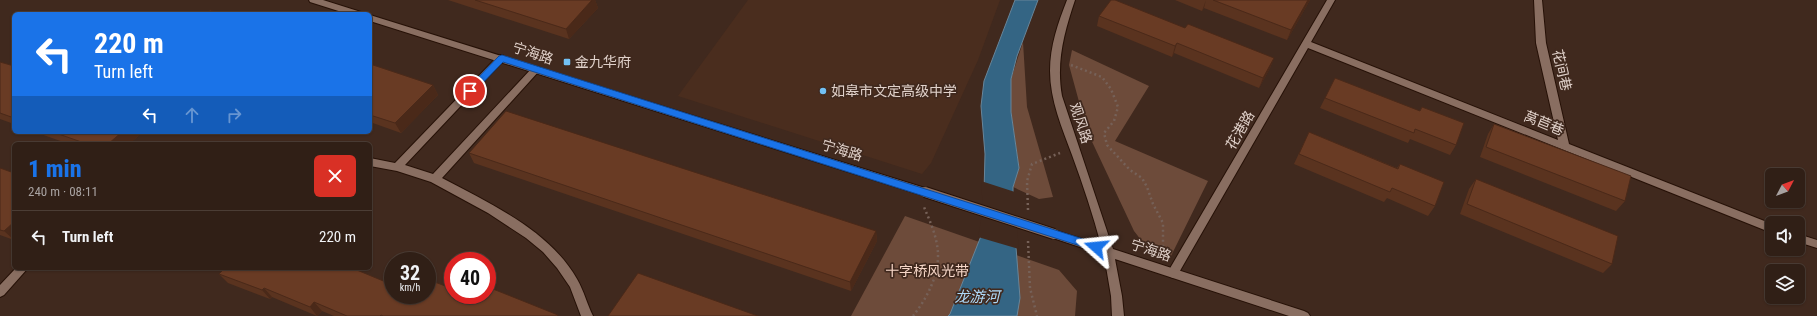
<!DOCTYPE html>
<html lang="en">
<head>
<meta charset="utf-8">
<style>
  body { margin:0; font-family:"Roboto Condensed","Noto Sans SC",sans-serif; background:#3c2c23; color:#f1f3f6; height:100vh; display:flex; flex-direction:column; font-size:15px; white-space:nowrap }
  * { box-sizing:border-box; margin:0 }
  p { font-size:13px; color:#a8a2a1 }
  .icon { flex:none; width:22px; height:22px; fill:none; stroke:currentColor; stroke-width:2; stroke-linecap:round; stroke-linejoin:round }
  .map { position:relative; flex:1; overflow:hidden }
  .drawer { position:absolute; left:12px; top:142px; width:360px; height:128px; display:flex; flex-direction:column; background:#301f16; border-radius:6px; box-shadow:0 1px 3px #0004,0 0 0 1px #4b3d35 }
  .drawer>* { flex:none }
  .hud { position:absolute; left:12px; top:12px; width:360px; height:122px; border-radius:6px; box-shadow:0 1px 3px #0004,0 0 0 1px #4b3d35; background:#1a73e8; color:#fff; overflow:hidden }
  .needle { width:26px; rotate:49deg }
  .controls { position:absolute; left:1765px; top:168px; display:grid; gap:8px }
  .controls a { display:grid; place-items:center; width:40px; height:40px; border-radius:6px; background:#301f16; box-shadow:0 1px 3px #0004,0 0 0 1px #4b3d35; font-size:20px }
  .speed { position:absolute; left:384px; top:252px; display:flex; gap:8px; font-size:20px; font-weight:700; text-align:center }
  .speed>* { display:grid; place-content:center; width:52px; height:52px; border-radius:50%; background:#301f16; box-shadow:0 1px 3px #0004,0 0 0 1px #4b3d35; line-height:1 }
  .speed small { font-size:10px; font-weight:400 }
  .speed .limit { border:6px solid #d22; background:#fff; color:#111 }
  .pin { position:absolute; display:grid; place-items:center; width:34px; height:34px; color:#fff; margin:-17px; border:2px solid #fff; border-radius:50%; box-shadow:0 1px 4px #0007 }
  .me { position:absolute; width:44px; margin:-22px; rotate:288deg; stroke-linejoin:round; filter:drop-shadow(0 0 3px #0008) }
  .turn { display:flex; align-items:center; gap:14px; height:84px; padding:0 16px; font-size:18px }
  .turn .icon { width:52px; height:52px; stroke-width:2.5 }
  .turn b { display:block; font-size:28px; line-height:34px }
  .lanes { display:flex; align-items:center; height:38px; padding:0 16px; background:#0003; justify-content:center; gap:20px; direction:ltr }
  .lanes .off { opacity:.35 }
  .round { display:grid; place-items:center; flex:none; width:42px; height:42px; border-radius:6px; background:#3c2c23 }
  .overview { display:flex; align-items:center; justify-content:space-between; height:68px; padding:0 16px }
  h1 { font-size:24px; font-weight:800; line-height:30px; color:#1a73e8 }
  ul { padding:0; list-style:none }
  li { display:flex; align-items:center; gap:12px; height:52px; padding:0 16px; border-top:1px solid #4b3d35 }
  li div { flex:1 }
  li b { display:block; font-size:15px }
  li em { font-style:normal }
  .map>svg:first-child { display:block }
  .built { fill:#4a2d1e }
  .green { fill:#6d4b3a }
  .water { fill:#346584; stroke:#688599 }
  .pier { fill:#40291e }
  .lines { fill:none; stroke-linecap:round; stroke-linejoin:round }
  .minor-casing { stroke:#261107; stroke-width:2 }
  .tertiary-casing { stroke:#261107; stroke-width:2 }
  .path { stroke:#766158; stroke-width:2.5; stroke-dasharray:2 3; stroke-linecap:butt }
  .minor { fill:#896e61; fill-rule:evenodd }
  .tertiary { fill:#896e61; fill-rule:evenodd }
  .tertiary-bridge-casing { stroke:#261107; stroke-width:12; stroke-linecap:butt }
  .tertiary-bridge { stroke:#896e61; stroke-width:10 }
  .wall { fill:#5a331f }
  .shaded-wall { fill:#4a2919 }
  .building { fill:#693b24; stroke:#4a2919 }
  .route { fill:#1a73e8; stroke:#114b97 }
  .poi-dot { fill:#72c1f5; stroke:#40291e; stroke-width:1.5 }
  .labels { text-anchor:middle; stroke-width:3.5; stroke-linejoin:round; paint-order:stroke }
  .street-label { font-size:14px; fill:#e0d1ca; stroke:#40291e }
  .poi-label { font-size:14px; fill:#e0d1ca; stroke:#40291e; text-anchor:start }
  .park-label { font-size:14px; fill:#f7d7c8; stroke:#40291e }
  .water-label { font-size:15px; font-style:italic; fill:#aed9f7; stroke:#40291e }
</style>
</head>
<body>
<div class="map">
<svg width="1817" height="316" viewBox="0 0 1817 316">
  <rect width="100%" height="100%" fill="#40291e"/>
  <!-- built -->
  <path class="built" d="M748 0H1000L978 60 931 163 922 174 678 96Z"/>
  <!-- green -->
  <path class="green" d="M1023 42 1027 107 1053 197 1039 199 1013 187 1019 168 1011 112V79Z
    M1072 50 1149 86 1115 141 1208 181 1171 256 1145 245 1134 231 1087 131 1069 65Z
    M905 216 1059 270 1077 291 1075 316H851Z"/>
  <!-- water -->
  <path class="water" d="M1015 0H1038L1017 56 1011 79V112L1019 168 1013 187V209L1020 298 1017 316H948L950 314 983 231 985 154 981 106 984 81Z"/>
  <!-- pier -->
  <path class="pier" d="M981 181 1015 192V209L1019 249 978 237 983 209Z"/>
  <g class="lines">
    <!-- minor casing -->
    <g class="minor-casing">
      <path id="minor" d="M1327 0H1335L1311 42 1558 140 1536 43 1534 0H1542L1546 43 1569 144 1772 224V233L1308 48 1177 276 1173 278 1169 276 1168 273 1169 270Z
        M501 55 504 56 506 58 504 60 405 165 433 174 533 67H539L541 69 539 71 442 178C491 204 549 230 577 279 584 291 587 304 593 316H581L570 287 557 268 543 252 526 238 488 213 431 182 397 171 370 166V158L395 163 498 56Z
        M1798 234 1817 240V248L1798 242Z
        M16 268H28L4 295 0 297V285Z"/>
    </g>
    <!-- tertiary casing -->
    <g class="tertiary-casing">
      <path id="tertiary" d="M309 0H323L361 12 362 14H348L310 2Z
        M1067 0H1075C1064 33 1056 62 1062 96L1113 249 1304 311 1308 313 1310 316H1289L1115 259 1122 296 1124 316H1112L1111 296 1104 255 1050 237 1049 234 1050 231 1054 230 1101 245C1093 215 1083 185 1072 155 1062 128 1050 100 1050 71 1050 46 1058 23 1067 0Z
        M370 15 925 188 929 189 930 192 929 195 925 196 370 21Z"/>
    </g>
    <!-- path -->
    <path class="path" d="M1071 65 1102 77 1111 89 1118 107 1114 121 1104 133 1107 145 1130 170 1142 178 1147 187 1153 204 1163 223V255
      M1028 210 1027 181 1032 164 1060 153
      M1028 241 1030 288 1037 316
      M913 316C928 297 942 270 937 245 935 232 929 219 924 207"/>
    <!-- minor -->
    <use href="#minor" class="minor"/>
    <!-- tertiary -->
    <use href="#tertiary" class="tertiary"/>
    <!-- tertiary-bridge casing -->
    <g class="tertiary-bridge-casing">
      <path id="tertiary-bridge" d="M925 192 1054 234"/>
    </g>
    <!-- tertiary-bridge -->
    <use href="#tertiary-bridge" class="tertiary-bridge"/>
  </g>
  <!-- wall -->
  <path class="wall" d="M448 0H595L598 8 569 39Z
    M1175 0H1310L1287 40 1204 8 1202 11Z
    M1099 16 1185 28 1274 58 1270 68 1259 88 1174 53 1172 57 1097 26Z
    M0 62 14 66V124L0 119Z
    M370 64 433 85 438 95 401 133 370 122Z
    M1325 98 1420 111 1422 107 1456 145 1450 155 1410 139 1408 143 1320 108Z
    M1494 124 1625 201 1616 211 1480 157 1488 134Z
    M35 132H143L129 144H69Z
    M1309 132 1397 168 1400 164 1435 206 1428 216 1387 198 1384 202 1294 164Z
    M469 153 876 231 877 241 851 291 474 163Z
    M0 168 14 173V240L0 235Z
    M1476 179 1612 264 1603 273 1460 214 1469 189Z
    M225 268H361L359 271 393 295 478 300 558 316H334L322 311 317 316 272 297 270 299 228 283 219 274Z"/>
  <!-- shaded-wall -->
  <path class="shaded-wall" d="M592 0H595L598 8 569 39 566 29Z
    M1206 0 1204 8 1202 11Z
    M1308 0H1310L1287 40 1291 30Z
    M1177 43 1174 53 1172 57 1175 46Z
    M1274 58 1270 68 1259 88 1263 78Z
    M433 85 438 95 401 133 395 123Z
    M122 132H143L129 144H108Z
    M14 222V240L4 231Z
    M876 231 877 241 851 291 850 282Z
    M349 268H361L354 275Z
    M264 288 272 297 270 299 262 290Z
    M314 302 322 311 317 316 310 307Z"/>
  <!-- building -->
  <path class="building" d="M475 0H592L566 29Z
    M1111 0H1115L1185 28 1188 24 1274 58 1263 78 1177 43 1175 46 1099 16Z
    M1213 0H1308L1291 30Z
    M210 10 222 14H206Z
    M0 62 14 66V118L0 113Z
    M370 64 433 85 395 123 370 115Z
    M1335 78 1420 111 1422 107 1464 123 1456 145 1415 129 1414 133 1325 98Z
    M506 111 876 231 850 282 469 153Z
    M1494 124 1631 176 1625 201 1486 147Z
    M53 132H122L108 144H87Z
    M1309 132 1398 169 1400 164 1444 182 1435 206 1392 188 1390 192 1299 154Z
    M0 168 14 173V222L4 231 0 230Z
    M1476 179 1618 236 1612 264 1467 204Z
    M225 268H352L393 285V295H427V279L453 289V295H467L478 300 482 295H487V289L488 287 558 315 557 316H383L381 315 380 316H347L314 302 310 307 264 288 262 290 219 274Z
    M638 273 758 316H608Z"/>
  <!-- route -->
  <path class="route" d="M502 55 1096 243 1101 247 1096 251 503 62 473 93H467V89L499 56Z"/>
  <!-- markers -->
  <g class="poi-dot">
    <rect x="563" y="58" width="8" height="8" rx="2"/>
    <circle cx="823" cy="91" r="4"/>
  </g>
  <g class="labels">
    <!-- street labels -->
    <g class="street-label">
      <text transform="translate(533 53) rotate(18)" y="5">宁海路</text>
      <text transform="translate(1562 70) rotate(77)" y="5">花间巷</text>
      <text transform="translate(1081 123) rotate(72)" y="5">观风路</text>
      <text transform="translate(1544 123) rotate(22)" y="5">莴苣巷</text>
      <text transform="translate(1240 130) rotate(-60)" y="5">花港路</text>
      <text transform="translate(842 150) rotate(17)" y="5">宁海路</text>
      <text transform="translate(1151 250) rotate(18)" y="5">宁海路</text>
    </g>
    <!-- poi labels -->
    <g class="poi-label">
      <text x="575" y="67">金九华府</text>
      <text x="831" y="96">如皋市文定高级中学</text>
    </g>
    <!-- park labels -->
    <g class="park-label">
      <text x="927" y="276">十字桥风光带</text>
    </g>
    <!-- water labels -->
    <g class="water-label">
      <text x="977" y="302">龙游河</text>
    </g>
  </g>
</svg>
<div class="controls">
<a><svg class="needle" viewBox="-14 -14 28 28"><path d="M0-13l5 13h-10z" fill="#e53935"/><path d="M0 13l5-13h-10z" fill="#a8a2a1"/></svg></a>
<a><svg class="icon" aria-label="sound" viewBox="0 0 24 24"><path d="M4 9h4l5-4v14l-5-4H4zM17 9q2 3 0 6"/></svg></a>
<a><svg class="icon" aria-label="layers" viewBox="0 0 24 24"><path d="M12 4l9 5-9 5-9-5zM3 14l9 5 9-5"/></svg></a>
</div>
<div class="speed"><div>32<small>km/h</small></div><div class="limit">40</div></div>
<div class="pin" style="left:470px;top:91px;background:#d93025"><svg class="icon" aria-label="arrive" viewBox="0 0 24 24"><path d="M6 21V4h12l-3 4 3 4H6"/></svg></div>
<svg class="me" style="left:1096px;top:247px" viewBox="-20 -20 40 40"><path d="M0-17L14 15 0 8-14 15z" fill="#1a73e8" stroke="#fff" stroke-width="4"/></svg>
<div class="hud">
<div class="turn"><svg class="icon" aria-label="left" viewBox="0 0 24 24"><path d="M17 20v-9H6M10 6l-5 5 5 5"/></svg><div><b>220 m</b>Turn left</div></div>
<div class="lanes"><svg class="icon" aria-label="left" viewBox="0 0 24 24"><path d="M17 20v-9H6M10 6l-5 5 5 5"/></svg><svg class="icon off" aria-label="ahead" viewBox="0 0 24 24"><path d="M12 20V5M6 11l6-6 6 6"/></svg><svg class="icon off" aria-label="right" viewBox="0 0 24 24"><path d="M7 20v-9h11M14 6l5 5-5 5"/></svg></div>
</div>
<section class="drawer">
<div class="overview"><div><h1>1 min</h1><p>240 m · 08:11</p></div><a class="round" style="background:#d93025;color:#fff"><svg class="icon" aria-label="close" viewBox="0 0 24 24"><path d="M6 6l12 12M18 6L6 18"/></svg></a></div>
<ul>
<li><svg class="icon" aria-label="left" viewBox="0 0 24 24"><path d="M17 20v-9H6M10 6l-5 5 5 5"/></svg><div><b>Turn left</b></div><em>220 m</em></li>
</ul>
</section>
</div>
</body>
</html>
